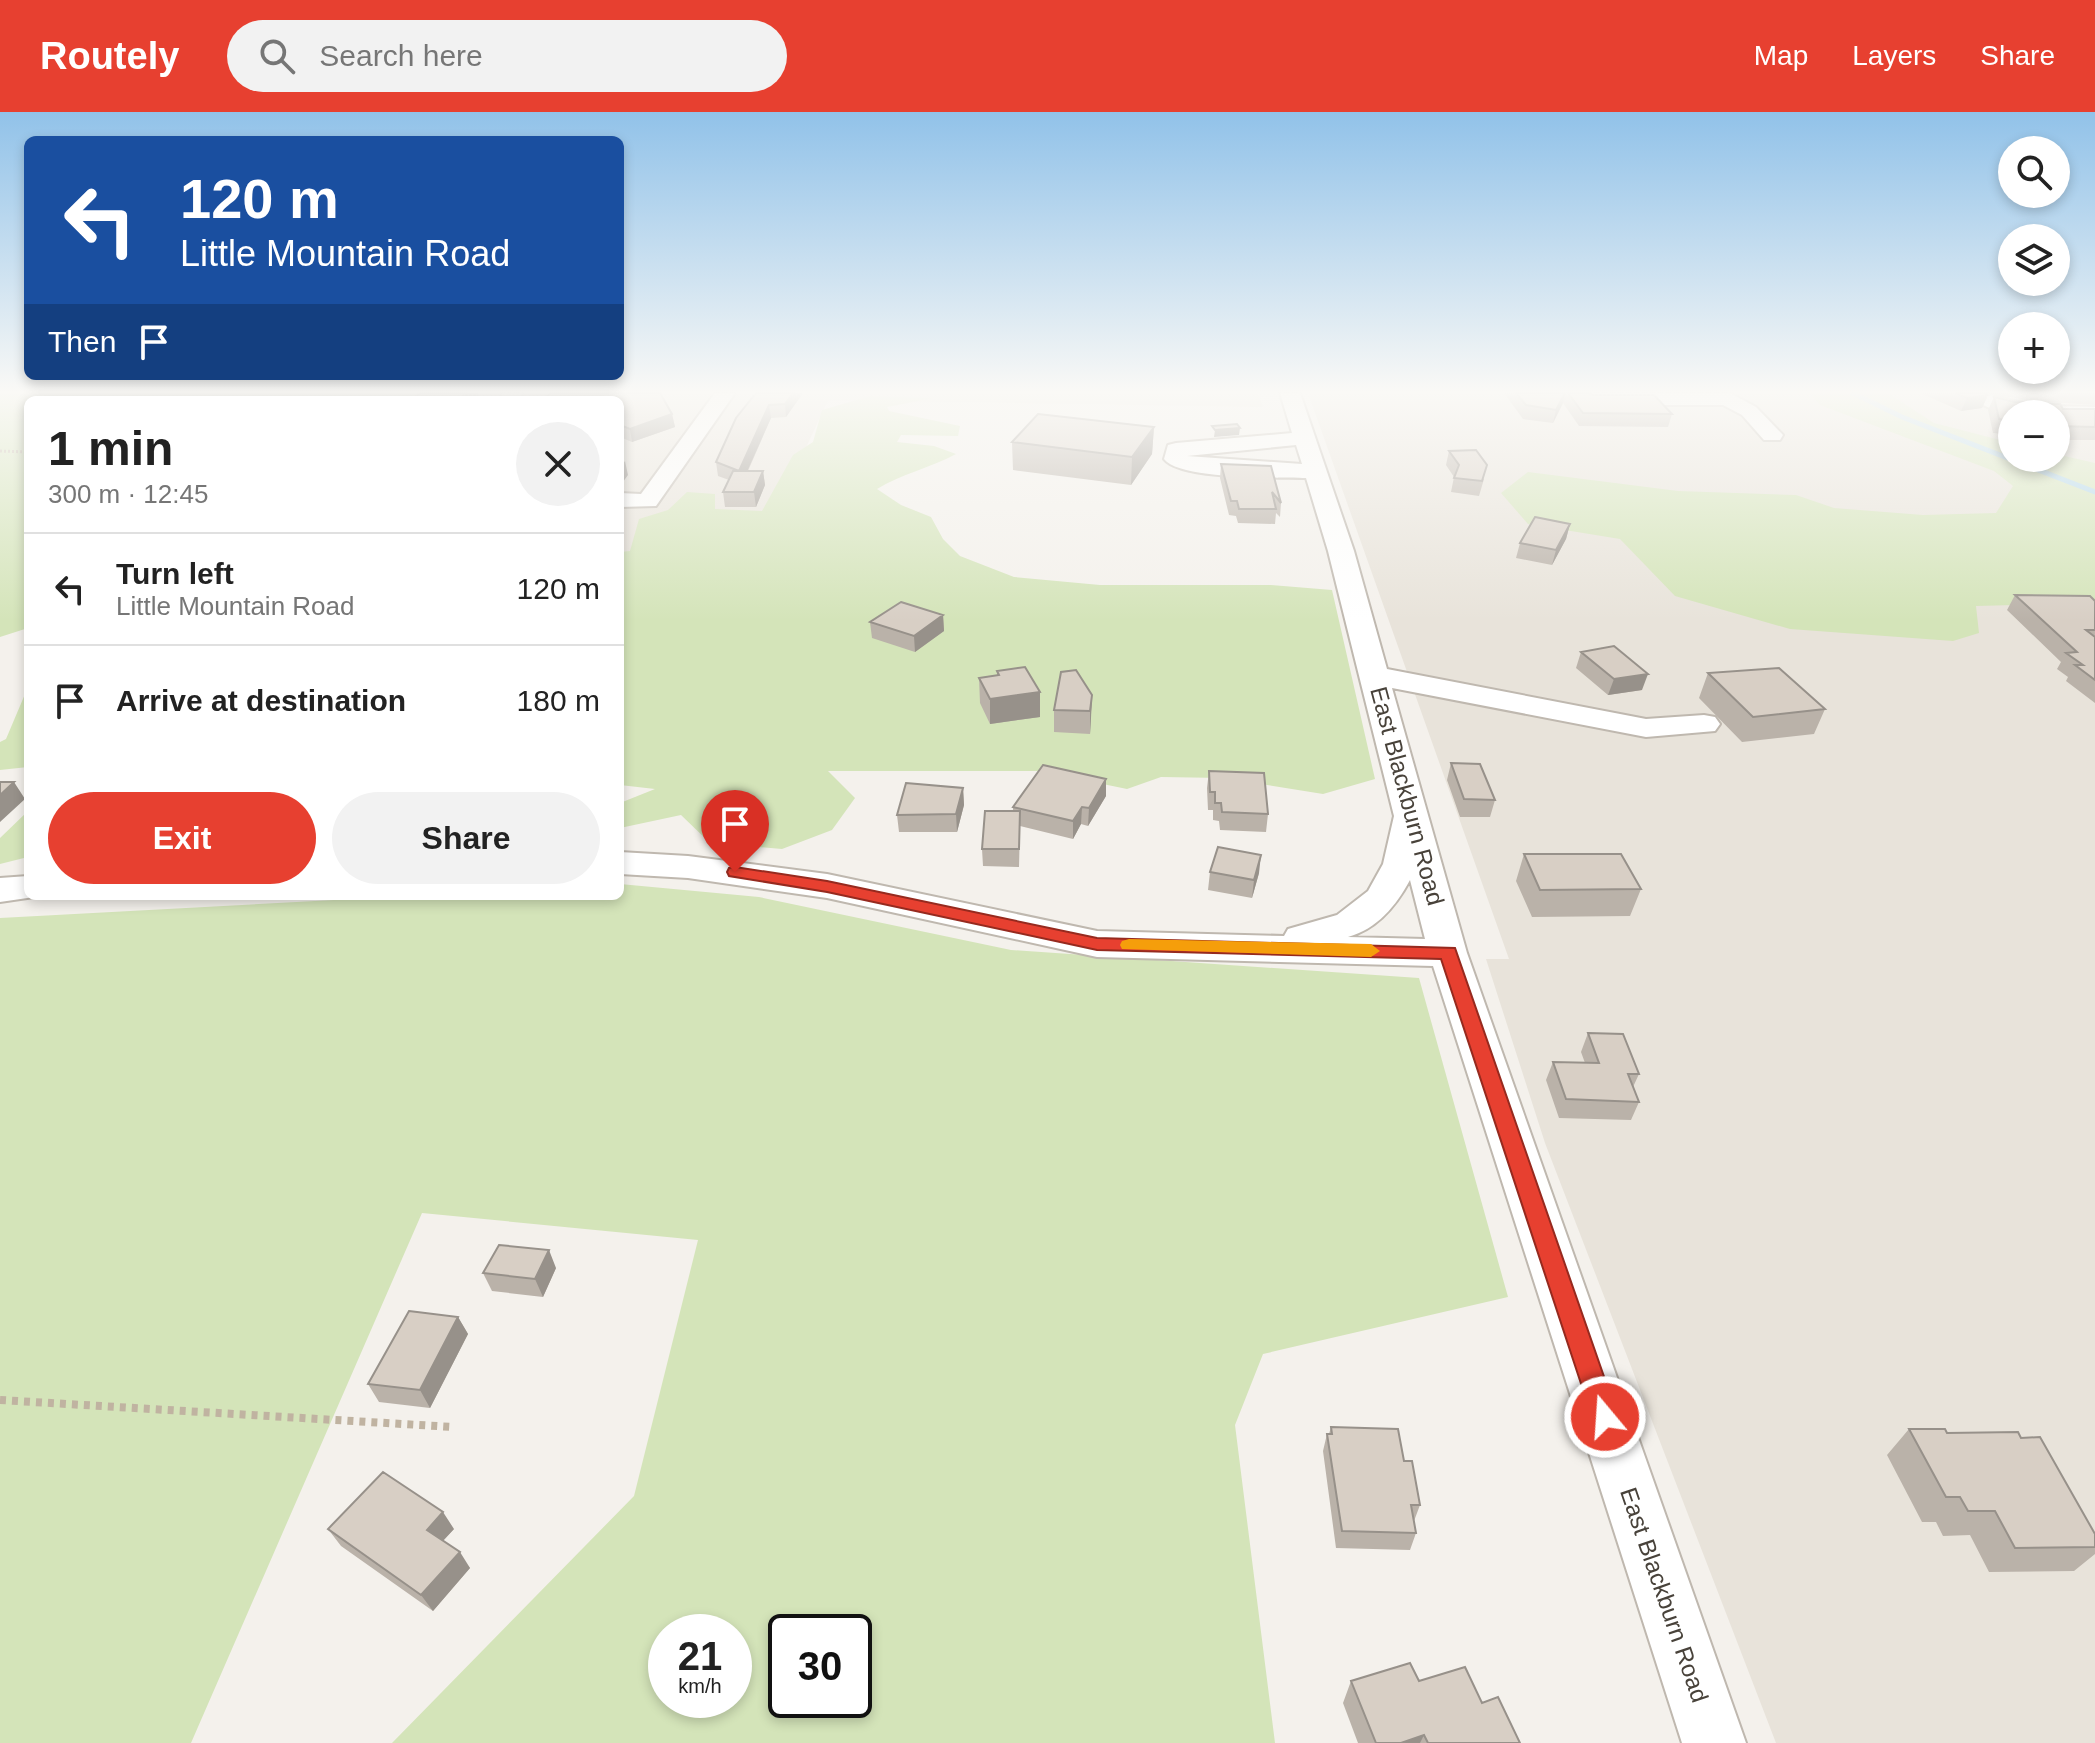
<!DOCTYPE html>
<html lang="en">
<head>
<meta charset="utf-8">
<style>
  body { margin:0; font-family:Helvetica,sans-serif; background:#f2f2f2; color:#222; height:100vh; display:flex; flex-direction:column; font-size:30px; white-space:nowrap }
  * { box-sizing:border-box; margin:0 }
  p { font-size:26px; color:#767676 }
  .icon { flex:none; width:44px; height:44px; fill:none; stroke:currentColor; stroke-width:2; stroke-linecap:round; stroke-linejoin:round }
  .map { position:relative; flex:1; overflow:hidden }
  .drawer { position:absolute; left:24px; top:284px; width:600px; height:504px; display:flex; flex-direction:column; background:#fff; border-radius:12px; box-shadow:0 4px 12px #0003 }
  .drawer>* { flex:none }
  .hud { position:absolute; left:24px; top:24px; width:600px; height:244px; border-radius:12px; box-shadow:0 4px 12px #0003; background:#1a4fa0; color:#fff; overflow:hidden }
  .buttons { position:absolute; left:1998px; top:24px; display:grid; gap:16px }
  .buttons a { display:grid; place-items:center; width:72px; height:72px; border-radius:50%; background:#fff; box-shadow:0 4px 12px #0003; font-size:40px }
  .speed { position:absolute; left:648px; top:1502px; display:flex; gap:16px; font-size:40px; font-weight:700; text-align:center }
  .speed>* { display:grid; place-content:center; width:104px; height:104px; border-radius:50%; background:#fff; box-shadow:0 4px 12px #0003; line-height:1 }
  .speed small { font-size:20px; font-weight:400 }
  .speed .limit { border:4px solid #111; border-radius:12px; background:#fff; color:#111 }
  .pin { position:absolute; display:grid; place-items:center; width:68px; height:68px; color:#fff; margin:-82px -34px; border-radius:50% 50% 50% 0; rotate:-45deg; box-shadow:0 0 8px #0007 }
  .pin .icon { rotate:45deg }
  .me { position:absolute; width:88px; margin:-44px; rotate:342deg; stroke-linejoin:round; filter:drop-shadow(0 0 6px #0008) }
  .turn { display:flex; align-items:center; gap:28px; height:168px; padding:0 24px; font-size:36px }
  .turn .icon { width:104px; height:104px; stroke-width:2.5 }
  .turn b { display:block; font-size:56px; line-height:68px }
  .then { display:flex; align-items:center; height:76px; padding:0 24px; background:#0003; gap:16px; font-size:30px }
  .round { display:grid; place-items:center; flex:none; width:84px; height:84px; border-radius:42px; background:#f2f2f2 }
  .summary { display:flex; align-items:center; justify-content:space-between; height:136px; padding:0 24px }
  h1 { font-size:48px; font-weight:800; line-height:60px }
  .cta { display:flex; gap:16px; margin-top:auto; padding:16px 24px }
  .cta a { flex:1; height:92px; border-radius:48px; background:#e74030; color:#fff; font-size:32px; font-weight:800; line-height:92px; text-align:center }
  .cta a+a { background:#f2f2f2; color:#222 }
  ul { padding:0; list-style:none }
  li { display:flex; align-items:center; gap:24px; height:112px; padding:0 24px; border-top:2px solid #e0e0e0 }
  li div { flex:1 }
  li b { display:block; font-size:30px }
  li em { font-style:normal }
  header { display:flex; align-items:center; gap:48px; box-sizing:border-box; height:112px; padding:0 40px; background:#e74030; color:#fff }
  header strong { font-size:38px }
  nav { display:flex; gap:44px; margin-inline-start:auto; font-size:28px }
  .search { width:560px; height:72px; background:#f2f2f2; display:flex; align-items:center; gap:20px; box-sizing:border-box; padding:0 28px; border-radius:44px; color:#767676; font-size:30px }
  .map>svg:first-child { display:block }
  .residential { fill:#e8e3da }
  .green { fill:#d4e4b9; fill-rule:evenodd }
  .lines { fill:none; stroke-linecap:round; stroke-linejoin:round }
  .stream { stroke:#aed6eb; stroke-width:5 }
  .minor-casing { stroke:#bfb8af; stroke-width:4 }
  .path-far1 { stroke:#c0b3a1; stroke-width:3; stroke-dasharray:2 2; stroke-linecap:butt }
  .path { stroke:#c0b3a1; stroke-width:8; stroke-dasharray:6 6; stroke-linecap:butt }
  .minor { fill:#fff; fill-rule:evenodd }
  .wall { fill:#bab2a9 }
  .shaded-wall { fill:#97918a }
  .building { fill:#d8cfc5; stroke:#97918a; stroke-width:2 }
  .route { fill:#e74030; stroke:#962a1f; stroke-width:2 }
  .slow { fill:#f59e0b }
  .labels { text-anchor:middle; stroke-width:6; stroke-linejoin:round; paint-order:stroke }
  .street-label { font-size:24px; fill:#48423a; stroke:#fff }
</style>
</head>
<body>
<header>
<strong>Routely</strong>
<div class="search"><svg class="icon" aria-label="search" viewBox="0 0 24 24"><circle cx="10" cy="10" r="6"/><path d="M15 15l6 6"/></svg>Search here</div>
<nav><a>Map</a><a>Layers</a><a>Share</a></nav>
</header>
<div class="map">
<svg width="2095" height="1631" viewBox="0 0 2095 1631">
  <rect width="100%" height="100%" fill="#f4f1ec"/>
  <!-- residential -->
  <path class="residential" d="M397 281H1258L1263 295 828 288 774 405 642 448 620 446V288H389Z
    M1308 281H1956L1990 297 2012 302V346H2056V306L2095 307V1631H1776L1545 1031 1486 847H1509Z"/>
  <!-- green -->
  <path class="green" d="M0 281H415L411 288H28V516L0 525Z
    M1809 281H1888L1934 311 2012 331V346H2056V342L2095 351V491L1976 494 1979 521 1953 529 1790 517 1675 484 1620 427 1528 412 1501 381 1528 360 1678 379 1796 383 1834 396 1923 403 1996 401 2013 374 1994 359 1820 293Z
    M870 284 933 286 887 295 889 299 960 314 958 324 901 323 897 330 934 334 956 342C930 356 901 362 877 377L901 393 931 405 943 427 960 444 1014 465 1100 473H1271L1332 478 1375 667 1323 682 1223 666 1161 665 1127 677 1040 659H828L855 686 832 718 782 737 710 731 681 703 620 716V691L655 677 620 673V440L630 439 639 407 668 398 687 380 715 382V397L762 399 793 343 813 330 822 298Z
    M28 575V655L0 658V630L6 627Z
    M28 699V745L0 752V726Z
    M620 772 759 785 1011 838 1419 866 1508 1185 1263 1242 1235 1313 1275 1631H392L634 1384 698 1128 422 1101 191 1631H0V806L409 784H620ZM666 1520H734V1588H666ZM786 1520H854V1588H786Z"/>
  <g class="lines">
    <!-- stream -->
    <path class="stream" d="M1853 281 1902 305 2095 380"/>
    <!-- minor casing -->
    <g class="minor-casing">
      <path id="minor" d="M502 281H522L521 288H501Z
        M715 281H735L656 394 620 395V381L641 382Z
        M1280 281H1300L1354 439 1387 557 1646 607 1704 603 1715 605 1720 612 1715 619 1646 625 1392 576 1467 841 1746 1631H1682L1433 854 1097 845 827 786 688 766 620 762V740L688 744 827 762 1097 819 1284 824 1288 817 1337 803 1368 779 1383 752 1394 704 1328 439 1306 366C1278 365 1180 368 1164 347L1168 333 1176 331 1292 321ZM1296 333 1302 352 1187 344ZM1410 768 1425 827 1348 825C1377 817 1396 794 1410 768Z
        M1567 281H1730L1756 295 1783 323 1780 328H1764L1742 303 1723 293H1590L1570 285Z
        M1968 281C1991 279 2002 288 2024 291 2047 295 2071 294 2095 295V307H2056V302C2027 302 1988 305 1968 281Z
        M28 764V784H41L0 790V766Z"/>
    </g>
    <!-- path-far1 -->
    <path class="path-far1" d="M0 339 28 340"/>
    <!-- path -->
    <path class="path" d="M0 1288 453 1315"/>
    <!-- minor -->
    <use href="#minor" class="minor"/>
  </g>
  <!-- wall -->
  <path class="wall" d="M756 281H803L786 305 771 306 748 359H763L765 373 756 395H725L723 380 729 368 718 364 716 350Z
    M1504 281H1568L1593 283 1672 302 1668 315 1579 314 1563 291 1553 311 1523 307Z
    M1920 281H2095V293L2033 289 1986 281 1988 283 1982 296 1961 299Z
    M1994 285 2015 290 2063 297H2095V328H2056V302H2012V323L1993 321 1988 298Z
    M620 288 672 302 675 315 632 330 620 325Z
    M1154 315 1152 342 1131 373 1013 358 1012 330Z
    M1449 339 1484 367 1479 384 1451 380 1454 365 1446 353Z
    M1221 352 1271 354 1281 391 1280 405 1276 401 1275 412 1238 411 1236 404 1229 403 1220 366Z
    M1570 412 1566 427 1552 453 1516 446 1520 431Z
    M2015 483 2095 489V591L2066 569 2068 565 2057 557 2061 550 2007 498Z
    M943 503 944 519 915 540 872 526 870 510Z
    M1581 540 1642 578 1608 583 1576 556Z
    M997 559 1040 605 990 612 980 591 979 566 997 564Z
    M1708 561 1825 597 1814 622 1742 630 1699 586Z
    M1092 583 1090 622 1054 620V598Z
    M1451 651 1495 688 1490 705H1460L1447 668Z
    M1209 659 1268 702 1266 720 1220 718 1219 709 1213 708V698H1208L1207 676Z
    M963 676 964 693 957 720H899L897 703Z
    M1106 684 1088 714 1081 712 1073 727 1020 714 1019 755 983 754 982 737 1013 699V695Z
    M1524 742 1641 777 1630 804 1532 805 1516 769Z
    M1210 760 1259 761 1252 786 1208 778Z
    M1588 921 1639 962 1633 975 1639 990 1631 1008 1559 1006 1546 968 1553 950 1585 951 1581 940Z
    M556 1156 543 1185 492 1179 483 1161Z
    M458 1205 468 1222 430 1296 379 1290 368 1272Z
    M1331 1315 1404 1349 1420 1393 1414 1409 1416 1421 1410 1438 1336 1436 1323 1339 1327 1322H1329Z
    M1909 1317 1947 1321 2021 1326 2095 1422V1442L2074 1459 1989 1460 1970 1423 1943 1424 1936 1410H1922L1887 1343Z
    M328 1417H454L443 1429 470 1456 433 1499 341 1434Z
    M1351 1569H1419L1520 1631H1358L1343 1591Z"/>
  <!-- shaded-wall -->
  <path class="shaded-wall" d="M466 281H478L479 283 474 288H458Z
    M793 281H803L786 305 785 292Z
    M1565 281 1563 291 1553 311 1556 298Z
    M1988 283 1982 296 1961 299 1967 286Z
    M769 293 771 306 741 373 739 359Z
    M672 302 675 315 632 330 630 317Z
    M1154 315 1152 342 1131 373 1132 345Z
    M1240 316 1239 323 1214 325 1215 318Z
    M625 349 628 363 620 374V356Z
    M763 359 765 373 756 395 754 380Z
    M1570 412 1566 427 1552 453 1556 438Z
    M943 503 944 519 915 540 914 524Z
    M1648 562 1642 578 1608 583 1614 567Z
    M1040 580V605L990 612V587Z
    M1092 583 1091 606 1090 622V599Z
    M1106 667V684L1088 714 1089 696Z
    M14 670 25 687 0 710V683Z
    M963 676 964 693 957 720 956 702Z
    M1082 695 1081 712 1073 727V709Z
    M1261 743 1259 761 1252 786 1254 768Z
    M549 1138 556 1156 543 1185 535 1167Z
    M458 1205 468 1222 430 1296 420 1278Z
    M443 1400 454 1417 438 1434 427 1418Z
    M460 1440 470 1456 433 1499 421 1483Z
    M1424 1623 1420 1631H1401Z"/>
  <!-- building -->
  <path class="building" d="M420 281H466L458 288H411Z
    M550 281H660L672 302 630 317 620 313V288H544Z
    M756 281H793L785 292 769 293 739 359H763L754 380H723L733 359H739L716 350 736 306Z
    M1516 281H1565L1556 298 1526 293Z
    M1568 281H1587L1593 283H1654L1672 302 1583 301Z
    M1955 281H1985L1988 283 1967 286Z
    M1994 285 2015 290 2060 292 2063 297H2095V315L2056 314V302H2012V309L1999 307Z
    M1038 302 1154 315 1132 345 1012 330Z
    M1237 312 1240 316 1215 318 1212 314Z
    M1476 338 1487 353 1482 369 1454 366 1459 353 1449 339Z
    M1221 352 1271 354 1281 391 1272 380 1276 397H1239L1237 389H1231Z
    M1535 405 1570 412 1556 438 1520 431Z
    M2015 483 2090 484 2095 489V518H2086L2095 525V568L2075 553H2083L2066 541 2077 540Z
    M901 490 943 503 914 524 870 510Z
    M1614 534 1648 562 1614 567 1581 540Z
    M1025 555 1040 580 990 587 979 566 999 563 997 559Z
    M1779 556 1825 597 1753 605 1708 561Z
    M1076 558 1092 583 1090 599 1054 598 1061 560Z
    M1451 651 1480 652 1495 688 1464 687Z
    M1043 653 1106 667 1089 696 1082 695 1073 709 1013 695Z
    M1209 659 1264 661 1268 702 1222 700 1221 691H1215V680H1210Z
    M0 670H14L0 683Z
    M906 671 963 676 956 702 897 703Z
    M985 699H1020L1019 737H982Z
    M1218 735 1261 743 1254 768 1210 760Z
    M1524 742H1621L1641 777 1540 778Z
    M1588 921 1623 922 1639 962H1628L1639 990 1566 987 1553 950 1599 951Z
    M499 1133 549 1138 535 1167 483 1161Z
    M409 1199 458 1205 420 1278 368 1272Z
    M1331 1315 1398 1317 1404 1349H1412L1420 1393H1411L1416 1421 1342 1419 1327 1322H1332Z
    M1909 1317H1945L1947 1321 2018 1320 2021 1326 2040 1325 2095 1422V1435L2015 1436 1995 1399H1968L1960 1385H1946Z
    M383 1360 443 1400 427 1418 460 1440 421 1483 328 1417Z
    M1410 1551 1419 1569 1465 1555 1482 1591 1498 1585 1520 1631H1428L1424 1623 1401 1631H1376L1351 1569Z"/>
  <!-- sky -->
  <linearGradient id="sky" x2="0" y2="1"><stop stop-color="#91c2e9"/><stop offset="0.55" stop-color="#faf9f6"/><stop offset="1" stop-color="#faf9f6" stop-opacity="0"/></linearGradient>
  <rect width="2095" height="509" fill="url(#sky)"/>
  <!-- route -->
  <path class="route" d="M735 755 827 769 1097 826 1455 836 1618 1305 1614 1313 1605 1317 1595 1313 1592 1305 1441 847 1097 838 827 780 729 764 727 760 729 756Z"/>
  <!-- slow -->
  <path class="slow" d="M1129 827 1371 832 1380 839 1371 845 1122 837 1120 833 1122 829Z"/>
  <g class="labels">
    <!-- street labels -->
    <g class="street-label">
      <text transform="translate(1407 684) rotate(75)" y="8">East Blackburn Road</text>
      <text transform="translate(1664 1483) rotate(71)" y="8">East Blackburn Road</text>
    </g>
  </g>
</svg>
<div class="buttons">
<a><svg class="icon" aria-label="search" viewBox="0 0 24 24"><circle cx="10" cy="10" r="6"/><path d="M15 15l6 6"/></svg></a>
<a><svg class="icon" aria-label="layers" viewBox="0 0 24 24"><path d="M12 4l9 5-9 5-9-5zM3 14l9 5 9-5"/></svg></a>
<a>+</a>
<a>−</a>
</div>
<div class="speed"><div>21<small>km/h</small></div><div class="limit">30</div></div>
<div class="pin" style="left:735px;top:760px;background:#d93025"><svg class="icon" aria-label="arrive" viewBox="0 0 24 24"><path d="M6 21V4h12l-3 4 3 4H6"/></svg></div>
<svg class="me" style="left:1605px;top:1305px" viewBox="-20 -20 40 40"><circle r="17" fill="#e74030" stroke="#fff" stroke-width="3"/><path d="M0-11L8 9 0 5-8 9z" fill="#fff"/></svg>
<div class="hud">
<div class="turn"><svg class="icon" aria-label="left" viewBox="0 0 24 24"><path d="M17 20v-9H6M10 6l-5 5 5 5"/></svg><div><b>120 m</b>Little Mountain Road</div></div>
<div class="then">Then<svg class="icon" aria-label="arrive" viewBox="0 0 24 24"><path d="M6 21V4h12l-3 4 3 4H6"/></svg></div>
</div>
<section class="drawer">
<div class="summary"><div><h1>1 min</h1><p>300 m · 12:45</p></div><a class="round"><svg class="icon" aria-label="close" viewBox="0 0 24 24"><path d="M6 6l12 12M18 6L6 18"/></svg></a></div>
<ul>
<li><svg class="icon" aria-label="left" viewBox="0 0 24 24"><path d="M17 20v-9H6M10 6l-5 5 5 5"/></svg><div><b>Turn left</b><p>Little Mountain Road</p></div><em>120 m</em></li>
<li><svg class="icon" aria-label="arrive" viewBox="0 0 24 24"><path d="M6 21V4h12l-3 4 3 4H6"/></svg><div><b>Arrive at destination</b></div><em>180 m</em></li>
</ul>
<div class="cta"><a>Exit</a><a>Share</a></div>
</section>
</div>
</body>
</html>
